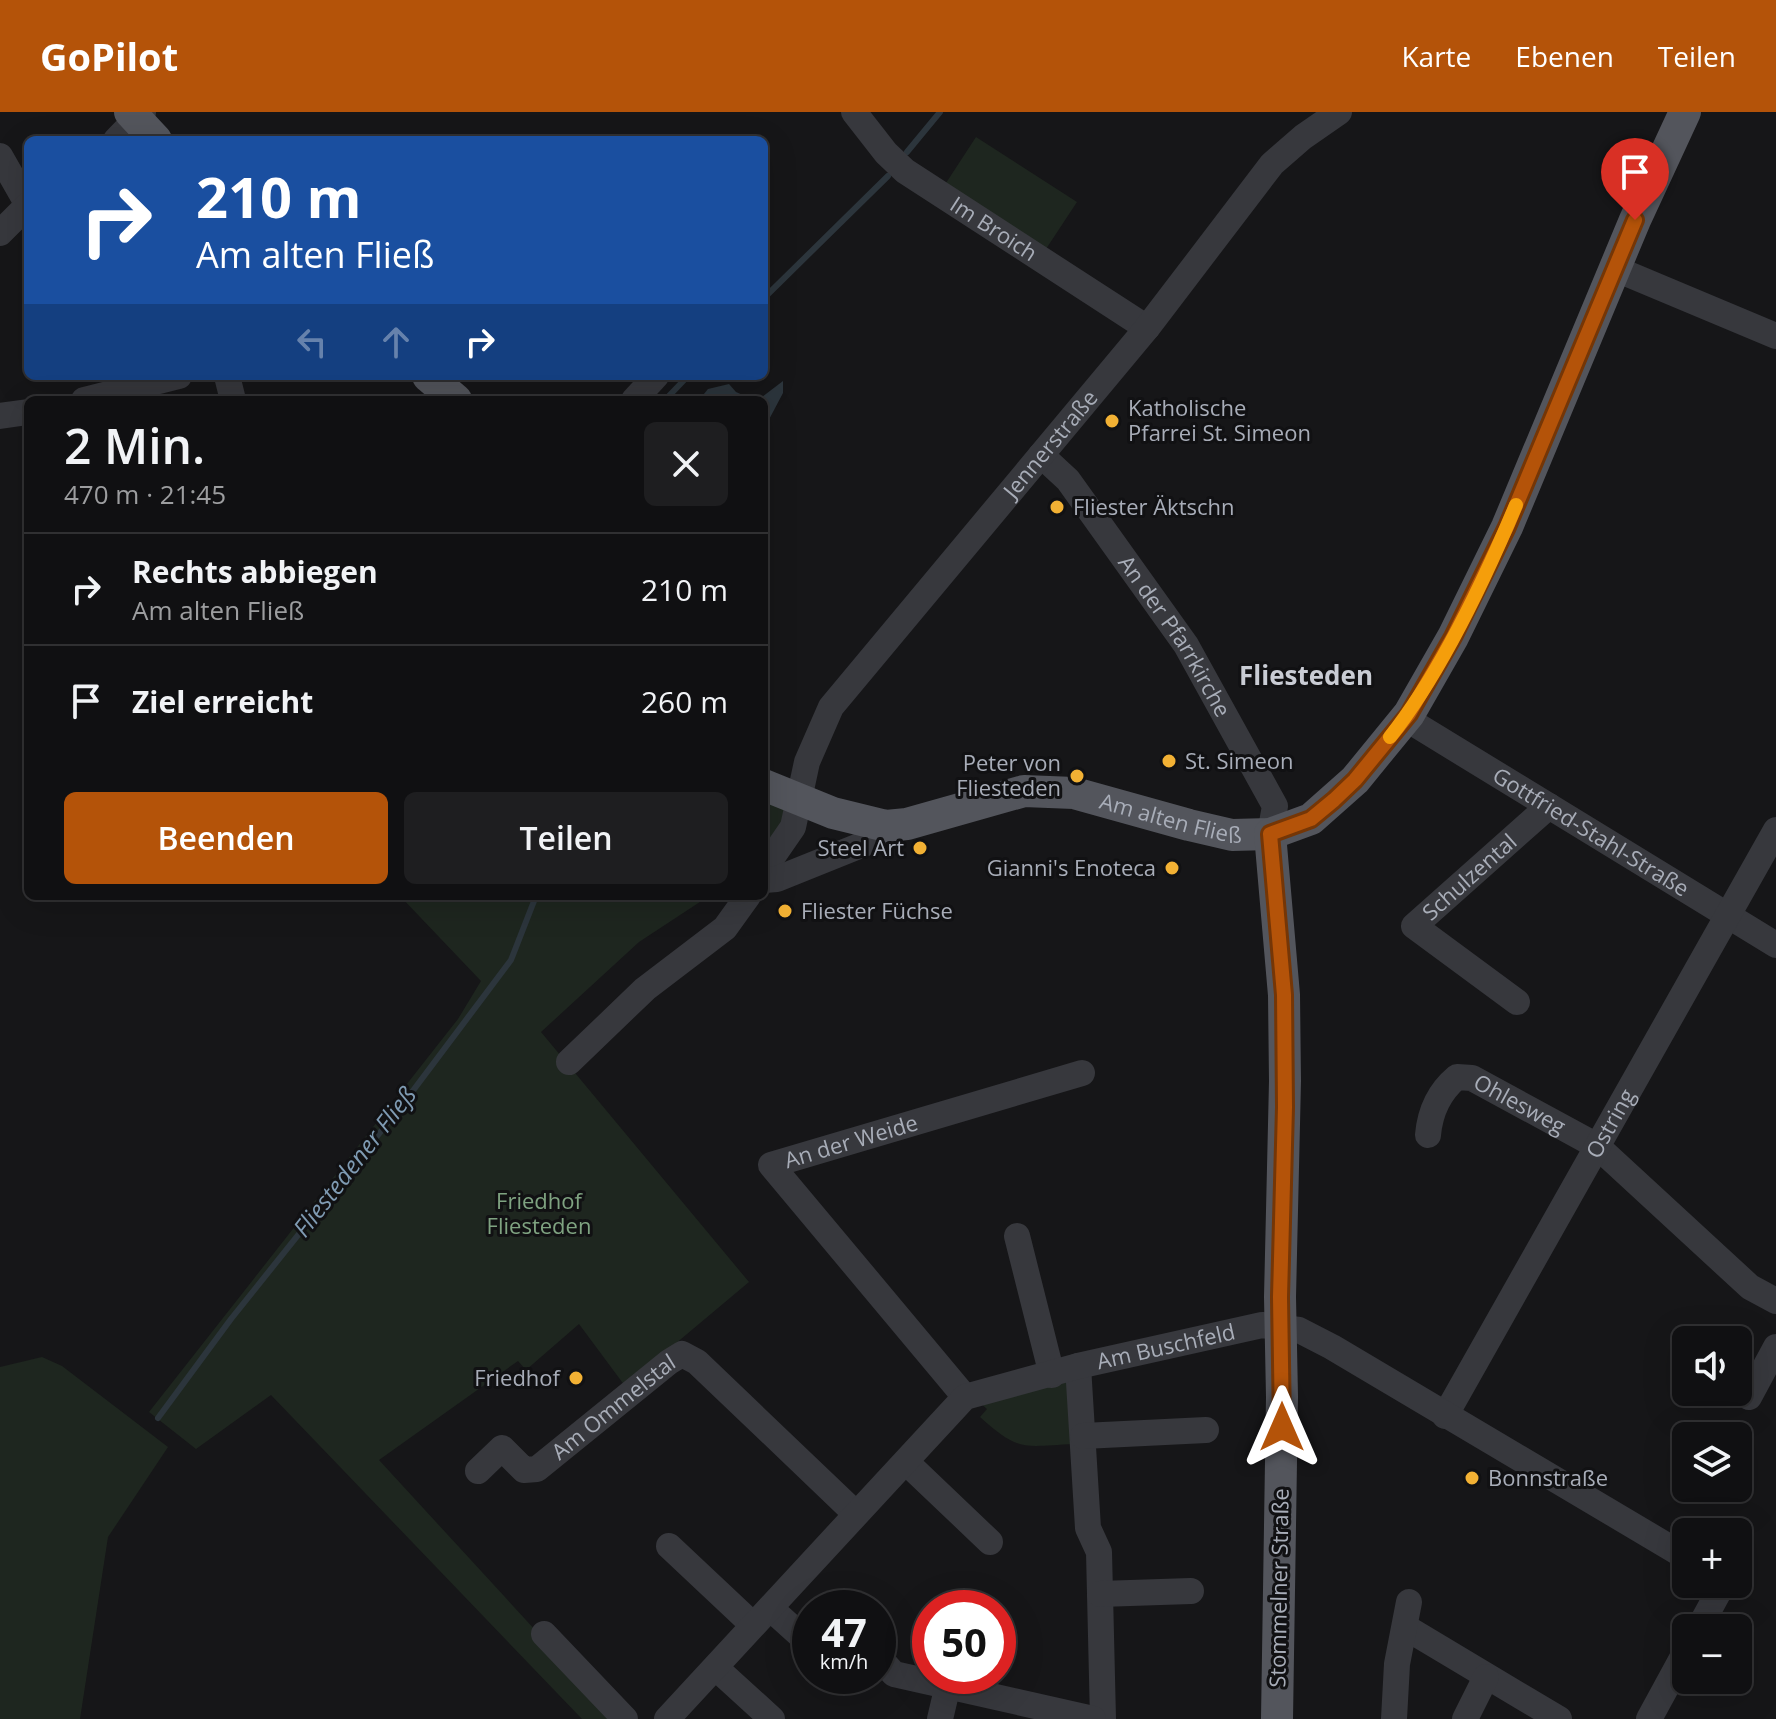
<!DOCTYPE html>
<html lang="de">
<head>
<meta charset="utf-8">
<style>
  body { margin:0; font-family:"Open Sans",sans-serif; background:#1e1e20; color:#f1f3f6; height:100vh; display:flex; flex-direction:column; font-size:30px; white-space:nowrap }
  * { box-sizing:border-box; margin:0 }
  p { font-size:26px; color:#9c9d9f }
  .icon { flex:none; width:44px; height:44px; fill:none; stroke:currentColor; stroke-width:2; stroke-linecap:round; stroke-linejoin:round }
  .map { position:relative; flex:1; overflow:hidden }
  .sheet { position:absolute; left:24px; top:284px; width:744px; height:504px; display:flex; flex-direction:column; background:#101012; border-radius:12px; box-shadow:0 8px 32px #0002,0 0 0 2px #303032 }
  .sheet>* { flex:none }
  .banner { position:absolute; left:24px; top:24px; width:744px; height:244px; border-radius:12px; box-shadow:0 8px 32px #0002,0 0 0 2px #303032; background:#1a4fa0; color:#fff; overflow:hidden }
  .controls { position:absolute; left:1672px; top:1214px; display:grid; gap:16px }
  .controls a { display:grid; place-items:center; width:80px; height:80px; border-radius:12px; background:#101012; box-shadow:0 8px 32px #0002,0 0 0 2px #303032; font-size:40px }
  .speed { position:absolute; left:792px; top:1478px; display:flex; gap:16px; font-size:40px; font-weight:700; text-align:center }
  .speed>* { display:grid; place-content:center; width:104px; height:104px; border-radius:50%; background:#101012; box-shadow:0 8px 32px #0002,0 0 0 2px #303032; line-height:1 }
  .speed small { font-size:20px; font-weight:400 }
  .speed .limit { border:12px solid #d22; background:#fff; color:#111 }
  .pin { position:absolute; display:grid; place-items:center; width:68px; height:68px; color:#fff; margin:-82px -34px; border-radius:50% 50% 50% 0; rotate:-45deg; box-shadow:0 0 8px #0007 }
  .pin .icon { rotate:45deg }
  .me { position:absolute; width:88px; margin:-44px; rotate:0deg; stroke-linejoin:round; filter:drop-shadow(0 0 6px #0008) }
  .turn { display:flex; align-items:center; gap:28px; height:168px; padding:0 40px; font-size:36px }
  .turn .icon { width:104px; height:104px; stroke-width:2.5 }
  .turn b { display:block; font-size:56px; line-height:68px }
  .lanes { display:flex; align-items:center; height:76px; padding:0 40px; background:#0003; justify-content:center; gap:40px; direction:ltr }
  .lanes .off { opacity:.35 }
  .round { display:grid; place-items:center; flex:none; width:84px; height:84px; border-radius:12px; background:#1e1e20 }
  .head { display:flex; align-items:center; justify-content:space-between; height:136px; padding:0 40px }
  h1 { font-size:48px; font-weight:600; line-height:60px }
  .action { display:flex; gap:16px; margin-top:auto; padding:16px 40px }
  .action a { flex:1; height:92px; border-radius:12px; background:#b45309; color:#fff; font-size:32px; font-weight:600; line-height:92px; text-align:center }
  .action a+a { background:#1e1e20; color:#f1f3f6 }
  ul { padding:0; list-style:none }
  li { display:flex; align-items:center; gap:24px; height:112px; padding:0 40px; border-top:2px solid #303032 }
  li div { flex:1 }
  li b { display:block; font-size:30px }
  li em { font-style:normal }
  header { display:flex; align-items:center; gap:48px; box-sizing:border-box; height:112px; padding:0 40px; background:#b45309; color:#fff }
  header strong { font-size:38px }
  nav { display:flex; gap:44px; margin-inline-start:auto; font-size:28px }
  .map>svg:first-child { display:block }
  .green { fill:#1e261f }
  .water { fill:#2c353c }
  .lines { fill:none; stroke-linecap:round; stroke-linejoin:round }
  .stream { stroke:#2c353c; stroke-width:6 }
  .minor { stroke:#37383d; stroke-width:26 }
  .major { stroke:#53555c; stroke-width:32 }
  .route-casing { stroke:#753606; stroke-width:20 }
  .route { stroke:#b45309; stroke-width:14 }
  .slow { stroke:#f59e0b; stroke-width:14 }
  .poi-dot { fill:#f2b134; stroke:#111113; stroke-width:3 }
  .labels { text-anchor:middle; stroke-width:6; stroke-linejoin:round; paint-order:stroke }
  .street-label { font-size:22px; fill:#a8adb8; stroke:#111113 }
  .poi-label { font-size:22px; fill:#a8adb8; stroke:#111113; text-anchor:start }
  .park-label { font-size:22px; fill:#7fa381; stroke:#111113 }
  .water-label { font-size:24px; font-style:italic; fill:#7f9bb3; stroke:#111113 }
  .quarter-label { font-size:26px; font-weight:bold; fill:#c9ccd4; stroke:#111113 }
</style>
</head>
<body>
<header>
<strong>GoPilot</strong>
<nav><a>Karte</a><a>Ebenen</a><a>Teilen</a></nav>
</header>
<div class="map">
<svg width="1776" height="1607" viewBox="0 0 1776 1607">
  <rect width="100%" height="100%" fill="#161618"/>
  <!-- green -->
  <path class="green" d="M976 25 1077 90 1046 137 946 71Z
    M764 688 792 700 764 746Z
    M400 784H709L639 830 541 920 749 1170 625 1274 579 1212 526 1258 518 1249 379 1348 617 1607H582L271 1283 196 1337 149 1300 458 907 481 869Z
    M42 1245 62 1254 168 1335 108 1425 80 1607H0V1255Z
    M1069 1267 1075 1332C1023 1334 1020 1341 980 1305L987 1297 977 1288Z"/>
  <!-- water -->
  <path class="water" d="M783 269V281L764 317V288H758Z
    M729 272 736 280 754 288H699L708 277Z"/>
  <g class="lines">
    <!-- stream -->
    <path class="stream" d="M907 40 940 0
      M764 186 888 64
      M665 288 688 264
      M158 1306 231 1207 406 988 511 848 536 784"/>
    <!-- minor -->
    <g class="minor">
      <path id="s1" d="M854 0 886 41 905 59 1147 216"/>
      <path d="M116 28 143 0"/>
      <path d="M0 44 28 93"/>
      <path d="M0 121 28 93"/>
      <path d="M1616 157 1776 224"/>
      <path d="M227 264 233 288"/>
      <path d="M84 288 179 264"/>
      <path d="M634 288 656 264"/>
      <path d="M0 304 28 300"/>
      <path id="s2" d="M1041 343 1068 368 1186 533 1275 694 1270 722"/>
      <path id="s3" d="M1405 606 1776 833"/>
      <path id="s4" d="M764 757 793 715 807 650 831 595 1147 216 1272 52 1303 25 1339 0"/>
      <path d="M764 768 777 767 864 732 886 714"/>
      <path id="s5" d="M1517 890 1414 814 1549 694"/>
      <path d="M569 950 645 877 725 816 748 784"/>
      <path id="s6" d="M1428 1023C1430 1000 1439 980 1457 965L1472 966 1597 1034 1750 1175 1776 1189"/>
      <path d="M1017 1124 1052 1263"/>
      <path d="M1078 1254 1088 1416 1099 1440 1103 1607"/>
      <path id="s7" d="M965 1285 771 1053 1082 961"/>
      <path d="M1749 1285 1776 1235"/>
      <path id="s8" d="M1445 1304 1776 718"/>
      <path d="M1083 1324 1206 1318"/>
      <path d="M906 1350 990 1430"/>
      <path id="s9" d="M478 1359 502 1336 524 1358 537 1357 669 1250 682 1242 697 1250 856 1402"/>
      <path d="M669 1434 753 1513"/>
      <path d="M1100 1482 1191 1479"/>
      <path d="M770 1496 810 1532"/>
      <path d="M1405 1515 1559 1607"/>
      <path d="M1699 1516 1723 1472"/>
      <path d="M544 1522 625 1607"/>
      <path d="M878 1550 884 1551 894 1562 1093 1607"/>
      <path d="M716 1556 772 1607"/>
      <path id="s10" d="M667 1607 965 1285 1078 1254 1262 1213 1299 1218 1332 1235 1686 1445"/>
      <path d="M940 1607 948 1573"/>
      <path d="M1394 1607 1397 1552 1409 1490"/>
      <path d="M1465 1607 1486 1565"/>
      <path d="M1649 1607 1686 1539"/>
    </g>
    <!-- major -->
    <g class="major">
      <path d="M130 0 156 28"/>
      <path d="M428 264 456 288"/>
      <path id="s11" d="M764 673 833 701 886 714 907 712 1024 679 1074 681 1189 713 1232 723 1270 722 1311 707 1355 668 1409 602 1453 525 1507 415 1635 108 1685 0"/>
      <path d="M1270 722 1284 883 1285 969 1280 1185 1282 1285 1277 1607"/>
    </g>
  </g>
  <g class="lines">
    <!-- route casing -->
    <g class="route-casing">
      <path id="route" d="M1282 1315 1280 1185 1285 995 1284 883 1270 722 1311 707 1334 688 1355 668 1409 602 1453 525 1507 415 1635 108"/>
    </g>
    <!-- route -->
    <use href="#route" class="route"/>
    <!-- slow -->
    <path class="slow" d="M1390 625C1441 561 1484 469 1516 393"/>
  </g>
  <!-- markers -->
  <g class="poi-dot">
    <circle cx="1112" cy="309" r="8"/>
    <circle cx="1057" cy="395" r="8"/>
    <circle cx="1169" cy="649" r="8"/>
    <circle cx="1077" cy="664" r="8"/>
    <circle cx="920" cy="736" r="8"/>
    <circle cx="1172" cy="756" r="8"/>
    <circle cx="785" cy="799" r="8"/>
    <circle cx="576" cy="1266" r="8"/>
    <circle cx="1472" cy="1366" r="8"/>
  </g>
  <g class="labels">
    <!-- street labels -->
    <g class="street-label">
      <text dy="8" stroke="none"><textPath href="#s1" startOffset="184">Im Broich</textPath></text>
      <text dy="8" stroke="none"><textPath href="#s4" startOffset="520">Jennerstraße</textPath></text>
      <text dy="8" stroke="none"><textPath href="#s2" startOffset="226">An der Pfarrkirche</textPath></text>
      <text dy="8" stroke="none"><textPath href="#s11" startOffset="422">Am alten Fließ</textPath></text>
      <text dy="8" stroke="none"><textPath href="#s3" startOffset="218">Gottfried-Stahl-Straße</textPath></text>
      <text dy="8" stroke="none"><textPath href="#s5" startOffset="202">Schulzental</textPath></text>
      <text dy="8" stroke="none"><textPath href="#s6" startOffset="136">Ohlesweg</textPath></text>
      <text dy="8" stroke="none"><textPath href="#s8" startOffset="336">Ostring</textPath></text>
      <text dy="8" stroke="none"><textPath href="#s7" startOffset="386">An der Weide</textPath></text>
      <text dy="8" stroke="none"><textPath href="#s10" startOffset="646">Am Buschfeld</textPath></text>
      <text dy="8" stroke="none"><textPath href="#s9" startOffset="176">Am Ommelstal</textPath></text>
      <text transform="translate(1279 1476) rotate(-89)" y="8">Stommelner Straße</text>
    </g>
    <!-- poi labels -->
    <g class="poi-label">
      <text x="1128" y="304">Katholische<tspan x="1128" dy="25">Pfarrei St. Simeon</tspan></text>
      <text x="1073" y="403">Fliester Äktschn</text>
      <text x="1185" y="657">St. Simeon</text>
      <text x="1061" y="659" text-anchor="end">Peter von<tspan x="1061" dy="25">Fliesteden</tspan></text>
      <text x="904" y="744" text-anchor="end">Steel Art</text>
      <text x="1156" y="764" text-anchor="end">Gianni's Enoteca</text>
      <text x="801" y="807">Fliester Füchse</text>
      <text x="560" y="1274" text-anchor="end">Friedhof</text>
      <text x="1488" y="1374">Bonnstraße</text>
    </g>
    <!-- park labels -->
    <g class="park-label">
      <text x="539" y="1097">Friedhof<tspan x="539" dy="25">Fliesteden</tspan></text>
    </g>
    <!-- water labels -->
    <g class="water-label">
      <text transform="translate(355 1050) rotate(-52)" y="8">Fliestedener Fließ</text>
    </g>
    <!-- quarter labels -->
    <g class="quarter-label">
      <text x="1306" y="573">Fliesteden</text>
    </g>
  </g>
</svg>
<div class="controls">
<a><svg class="icon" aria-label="sound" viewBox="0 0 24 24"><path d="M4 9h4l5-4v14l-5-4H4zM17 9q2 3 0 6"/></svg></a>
<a><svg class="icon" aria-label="layers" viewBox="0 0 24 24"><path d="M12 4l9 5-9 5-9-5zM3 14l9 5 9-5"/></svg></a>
<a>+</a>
<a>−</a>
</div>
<div class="speed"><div>47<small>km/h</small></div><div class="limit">50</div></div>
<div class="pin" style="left:1635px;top:108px;background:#d93025"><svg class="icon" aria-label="arrive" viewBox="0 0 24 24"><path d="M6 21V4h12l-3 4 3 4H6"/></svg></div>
<svg class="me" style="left:1282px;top:1315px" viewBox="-20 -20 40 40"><path d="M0-17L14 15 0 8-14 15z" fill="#b45309" stroke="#fff" stroke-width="4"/></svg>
<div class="banner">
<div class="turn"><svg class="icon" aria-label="right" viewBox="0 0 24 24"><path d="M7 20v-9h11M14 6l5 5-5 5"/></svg><div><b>210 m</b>Am alten Fließ</div></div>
<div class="lanes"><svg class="icon off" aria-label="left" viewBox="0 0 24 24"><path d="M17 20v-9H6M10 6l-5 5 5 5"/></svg><svg class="icon off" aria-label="ahead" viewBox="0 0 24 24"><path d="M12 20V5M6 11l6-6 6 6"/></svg><svg class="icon" aria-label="right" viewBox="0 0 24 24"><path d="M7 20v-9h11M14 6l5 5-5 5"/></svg></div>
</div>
<section class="sheet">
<div class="head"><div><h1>2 Min.</h1><p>470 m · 21:45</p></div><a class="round"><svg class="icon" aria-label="close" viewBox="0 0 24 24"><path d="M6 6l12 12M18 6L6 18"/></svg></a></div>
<ul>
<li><svg class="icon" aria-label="right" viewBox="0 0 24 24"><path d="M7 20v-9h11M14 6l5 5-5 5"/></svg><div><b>Rechts abbiegen</b><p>Am alten Fließ</p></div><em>210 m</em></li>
<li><svg class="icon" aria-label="arrive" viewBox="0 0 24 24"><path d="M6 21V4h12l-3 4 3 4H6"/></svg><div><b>Ziel erreicht</b></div><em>260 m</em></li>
</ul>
<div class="action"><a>Beenden</a><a>Teilen</a></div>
</section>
</div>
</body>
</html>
